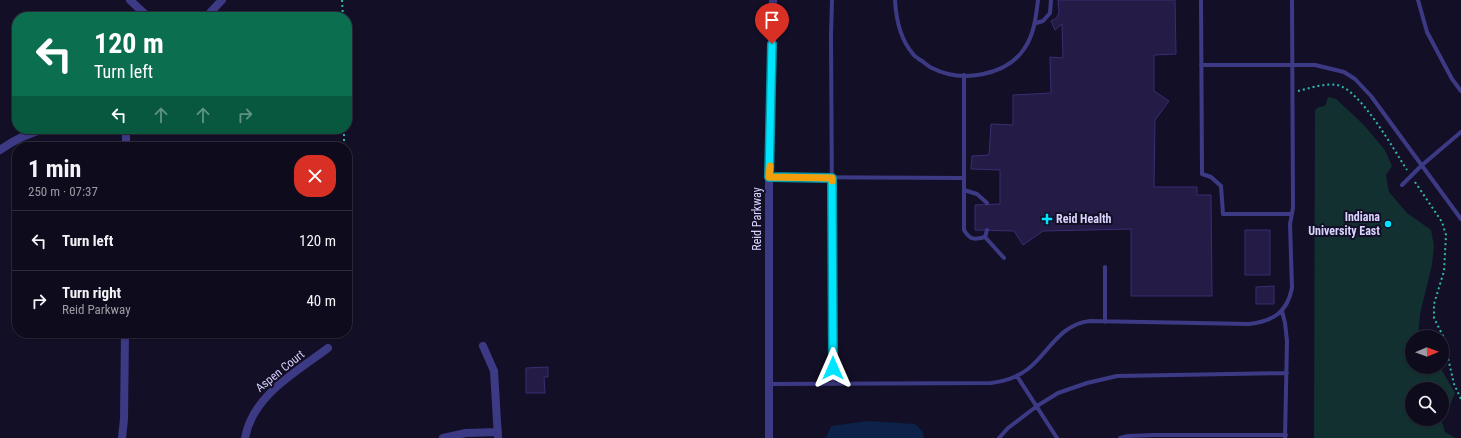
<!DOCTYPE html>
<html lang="en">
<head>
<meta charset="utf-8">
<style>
  body { margin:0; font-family:"Roboto Condensed",sans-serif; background:#171425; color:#f1f3f6; height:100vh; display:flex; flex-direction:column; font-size:15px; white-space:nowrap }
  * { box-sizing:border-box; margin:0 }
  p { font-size:13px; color:#9b9ba3 }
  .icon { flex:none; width:22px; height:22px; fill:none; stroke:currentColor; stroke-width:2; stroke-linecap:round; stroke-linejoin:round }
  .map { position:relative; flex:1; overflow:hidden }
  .details { position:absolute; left:12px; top:142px; width:340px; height:196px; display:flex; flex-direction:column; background:#0e0b1c; border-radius:16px; box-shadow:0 1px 3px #0004,0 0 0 1px #2e2b3b }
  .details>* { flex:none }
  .hud { position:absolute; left:12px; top:12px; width:340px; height:122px; border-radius:16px; box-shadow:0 1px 3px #0004,0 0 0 1px #2e2b3b; background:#0b6e4f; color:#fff; overflow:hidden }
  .needle { width:26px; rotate:89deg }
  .controls { position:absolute; left:1405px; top:330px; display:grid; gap:8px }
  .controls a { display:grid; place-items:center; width:44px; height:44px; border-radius:50%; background:#0e0b1c; box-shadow:0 1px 3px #0004,0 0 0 1px #2e2b3b; font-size:20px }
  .pin { position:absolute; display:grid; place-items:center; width:34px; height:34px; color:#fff; margin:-41px -17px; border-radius:50% 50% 50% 0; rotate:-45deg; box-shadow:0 0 4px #0007 }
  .pin .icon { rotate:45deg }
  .me { position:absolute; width:44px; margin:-22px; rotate:0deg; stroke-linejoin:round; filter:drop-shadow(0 0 3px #0008) }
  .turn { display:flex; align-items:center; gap:14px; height:84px; padding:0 16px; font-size:18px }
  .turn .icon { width:52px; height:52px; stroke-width:2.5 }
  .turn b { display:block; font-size:28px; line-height:34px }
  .lanes { display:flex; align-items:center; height:38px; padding:0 16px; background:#0003; justify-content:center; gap:20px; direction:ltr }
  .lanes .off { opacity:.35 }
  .round { display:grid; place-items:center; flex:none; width:42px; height:42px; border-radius:16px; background:#171425 }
  .summary { display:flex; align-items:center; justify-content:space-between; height:68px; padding:0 16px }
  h1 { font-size:24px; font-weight:700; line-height:30px }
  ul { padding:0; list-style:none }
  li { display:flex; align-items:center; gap:12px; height:60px; padding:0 16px; border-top:1px solid #2e2b3b }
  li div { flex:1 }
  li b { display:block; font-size:15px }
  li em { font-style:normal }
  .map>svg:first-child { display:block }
  .green { fill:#12302f }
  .water { fill:#0c2248 }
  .building { fill:#241b47; stroke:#3b2d73 }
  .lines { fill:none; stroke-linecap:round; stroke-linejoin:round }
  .path { stroke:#2fb8b0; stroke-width:2; stroke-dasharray:2 3; stroke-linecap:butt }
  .service { stroke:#3d3a85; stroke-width:4 }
  .minor { stroke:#3d3a85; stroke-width:8 }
  .route-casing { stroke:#0095a6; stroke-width:10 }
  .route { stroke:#00e5ff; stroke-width:7 }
  .slow { stroke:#f59e0b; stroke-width:7 }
  .poi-dot { fill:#00e5ff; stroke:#130f26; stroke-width:1.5 }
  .labels { text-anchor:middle; stroke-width:4; stroke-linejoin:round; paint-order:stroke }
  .poi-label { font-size:12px; font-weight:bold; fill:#d9d4ff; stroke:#130f26; text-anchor:end }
  .street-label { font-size:12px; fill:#d9d4ff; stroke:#130f26 }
</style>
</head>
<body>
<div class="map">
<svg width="1461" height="438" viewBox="0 0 1461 438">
  <rect width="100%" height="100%" fill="#130f26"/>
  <!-- green -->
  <path class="green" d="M1328 97 1336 99 1363 124 1385 150 1392 166 1386 175 1389 192 1407 213 1431 230 1434 245 1432 265 1420 314 1418 337H1412V367H1440L1455 393 1450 405 1442 407V389H1412V419H1441L1445 432 1455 438H1314L1315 110 1319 107 1325 106Z"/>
  <!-- water -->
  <path class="water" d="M868 421 915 424 923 432 924 438H826L831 426Z"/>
  <!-- building -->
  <path class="building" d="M1058 0H1175L1176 54 1154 55V91L1169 101 1155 120 1154 187H1197V195H1211L1212 296H1131V229L1043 231 1023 245 1014 231 975 230V205L1000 204V170L971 169 972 156 989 155 991 124 1013 125V95L1051 93 1050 57 1063 58 1062 24 1055 30 1051 21 1057 18 1059 12Z
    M1245 230H1270V275H1245Z
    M1274 286V304H1256V287Z
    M548 367V377H544L545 393H526V368Z"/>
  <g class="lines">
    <!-- path -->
    <path class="path" d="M342 0 343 17
      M1298 91C1311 88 1324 83 1337 85 1360 89 1394 150 1407 170
      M344 129V147
      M1415 182 1442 222 1446 235 1444 271 1434 304V318L1443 336 1454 384 1461 399"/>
    <!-- service -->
    <path class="service" d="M832 0 831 34 833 383
      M895 0C896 19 900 39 913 54 915 57 919 59 922 61 926 64 929 67 932 68 961 83 1006 76 1024 49 1034 35 1036 17 1038 0
      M1201 0 1202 174 1211 177 1221 186 1223 214H1292
      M1418 0 1427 32 1452 79 1461 91
      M1036 23 1043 21 1050 13 1051 0
      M1201 65H1315L1344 72 1355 79 1371 96 1461 219
      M964 75V230C970 240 974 240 985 237L987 230
      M769 177 964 178
      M1402 185 1421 166 1461 132
      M964 190 977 194 987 203
      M985 237 1004 258
      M1105 267V322
      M1282 311 1285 323 1287 341 1285 438
      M1017 376 1057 438
      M768 384 991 383C1005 381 1016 378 1028 369 1049 352 1060 324 1090 321L1249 324C1273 321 1287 313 1292 288L1290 224 1293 208 1292 0
      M999 438 1008 428 1037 406 1058 393 1087 383 1117 376 1287 373
      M1120 438 1128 436 1155 435H1286"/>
    <!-- minor -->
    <path class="minor" d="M130 0 148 17
      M206 17 222 0
      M126 147V129
      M0 150C14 140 28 133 45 129
      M483 346 494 371 498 438
      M122 438 124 419 125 333
      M245 438C253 395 295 373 328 348
      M443 438 466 433 498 432
      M769 438V177L773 0"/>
  </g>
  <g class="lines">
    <!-- route casing -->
    <g class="route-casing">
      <path id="route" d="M772 44 769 177 832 178 833 368"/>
    </g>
    <!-- route -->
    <use href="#route" class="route"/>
    <!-- slow -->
    <path class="slow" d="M770 166 769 177 832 178V181"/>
  </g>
  <!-- markers -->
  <g class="poi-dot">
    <path d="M1045 213h4v4h4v4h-4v4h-4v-4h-4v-4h4z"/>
    <circle cx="1388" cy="224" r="4"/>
  </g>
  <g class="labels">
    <!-- poi labels -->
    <g class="poi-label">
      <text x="1380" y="221">Indiana<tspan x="1380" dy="14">University East</tspan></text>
      <text x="1056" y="223" text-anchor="start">Reid Health</text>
    </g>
    <!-- street labels -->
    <g class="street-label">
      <text transform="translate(757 219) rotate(-90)" y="4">Reid Parkway</text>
      <text transform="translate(280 371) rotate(-39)" y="4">Aspen Court</text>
    </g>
  </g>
</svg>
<div class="controls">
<a><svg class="needle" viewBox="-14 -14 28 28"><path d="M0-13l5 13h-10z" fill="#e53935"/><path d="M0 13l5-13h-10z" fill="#9b9ba3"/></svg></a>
<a><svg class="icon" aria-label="search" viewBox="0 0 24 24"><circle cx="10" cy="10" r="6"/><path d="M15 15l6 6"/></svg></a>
</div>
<div class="pin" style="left:772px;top:44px;background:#d93025"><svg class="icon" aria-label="arrive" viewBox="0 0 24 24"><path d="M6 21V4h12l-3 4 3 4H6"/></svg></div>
<svg class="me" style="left:833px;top:368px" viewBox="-20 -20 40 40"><path d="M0-17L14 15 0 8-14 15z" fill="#00e5ff" stroke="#fff" stroke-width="4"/></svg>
<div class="hud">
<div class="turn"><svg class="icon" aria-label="left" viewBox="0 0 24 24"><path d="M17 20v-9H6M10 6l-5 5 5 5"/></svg><div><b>120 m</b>Turn left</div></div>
<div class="lanes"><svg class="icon" aria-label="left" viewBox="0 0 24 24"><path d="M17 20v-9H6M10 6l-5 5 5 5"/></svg><svg class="icon off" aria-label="ahead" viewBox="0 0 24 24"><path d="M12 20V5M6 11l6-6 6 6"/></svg><svg class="icon off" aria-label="ahead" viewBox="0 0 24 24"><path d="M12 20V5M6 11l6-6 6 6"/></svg><svg class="icon off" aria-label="right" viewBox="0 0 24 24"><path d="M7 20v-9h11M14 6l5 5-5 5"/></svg></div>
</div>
<section class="details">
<div class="summary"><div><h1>1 min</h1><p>250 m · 07:37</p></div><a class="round" style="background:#d93025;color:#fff"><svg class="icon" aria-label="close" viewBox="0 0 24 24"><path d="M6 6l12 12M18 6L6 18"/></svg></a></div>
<ul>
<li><svg class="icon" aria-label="left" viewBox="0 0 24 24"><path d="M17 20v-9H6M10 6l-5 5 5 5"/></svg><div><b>Turn left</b></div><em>120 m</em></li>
<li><svg class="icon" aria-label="right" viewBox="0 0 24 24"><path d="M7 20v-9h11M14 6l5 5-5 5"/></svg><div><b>Turn right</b><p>Reid Parkway</p></div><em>40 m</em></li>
</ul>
</section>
</div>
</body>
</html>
